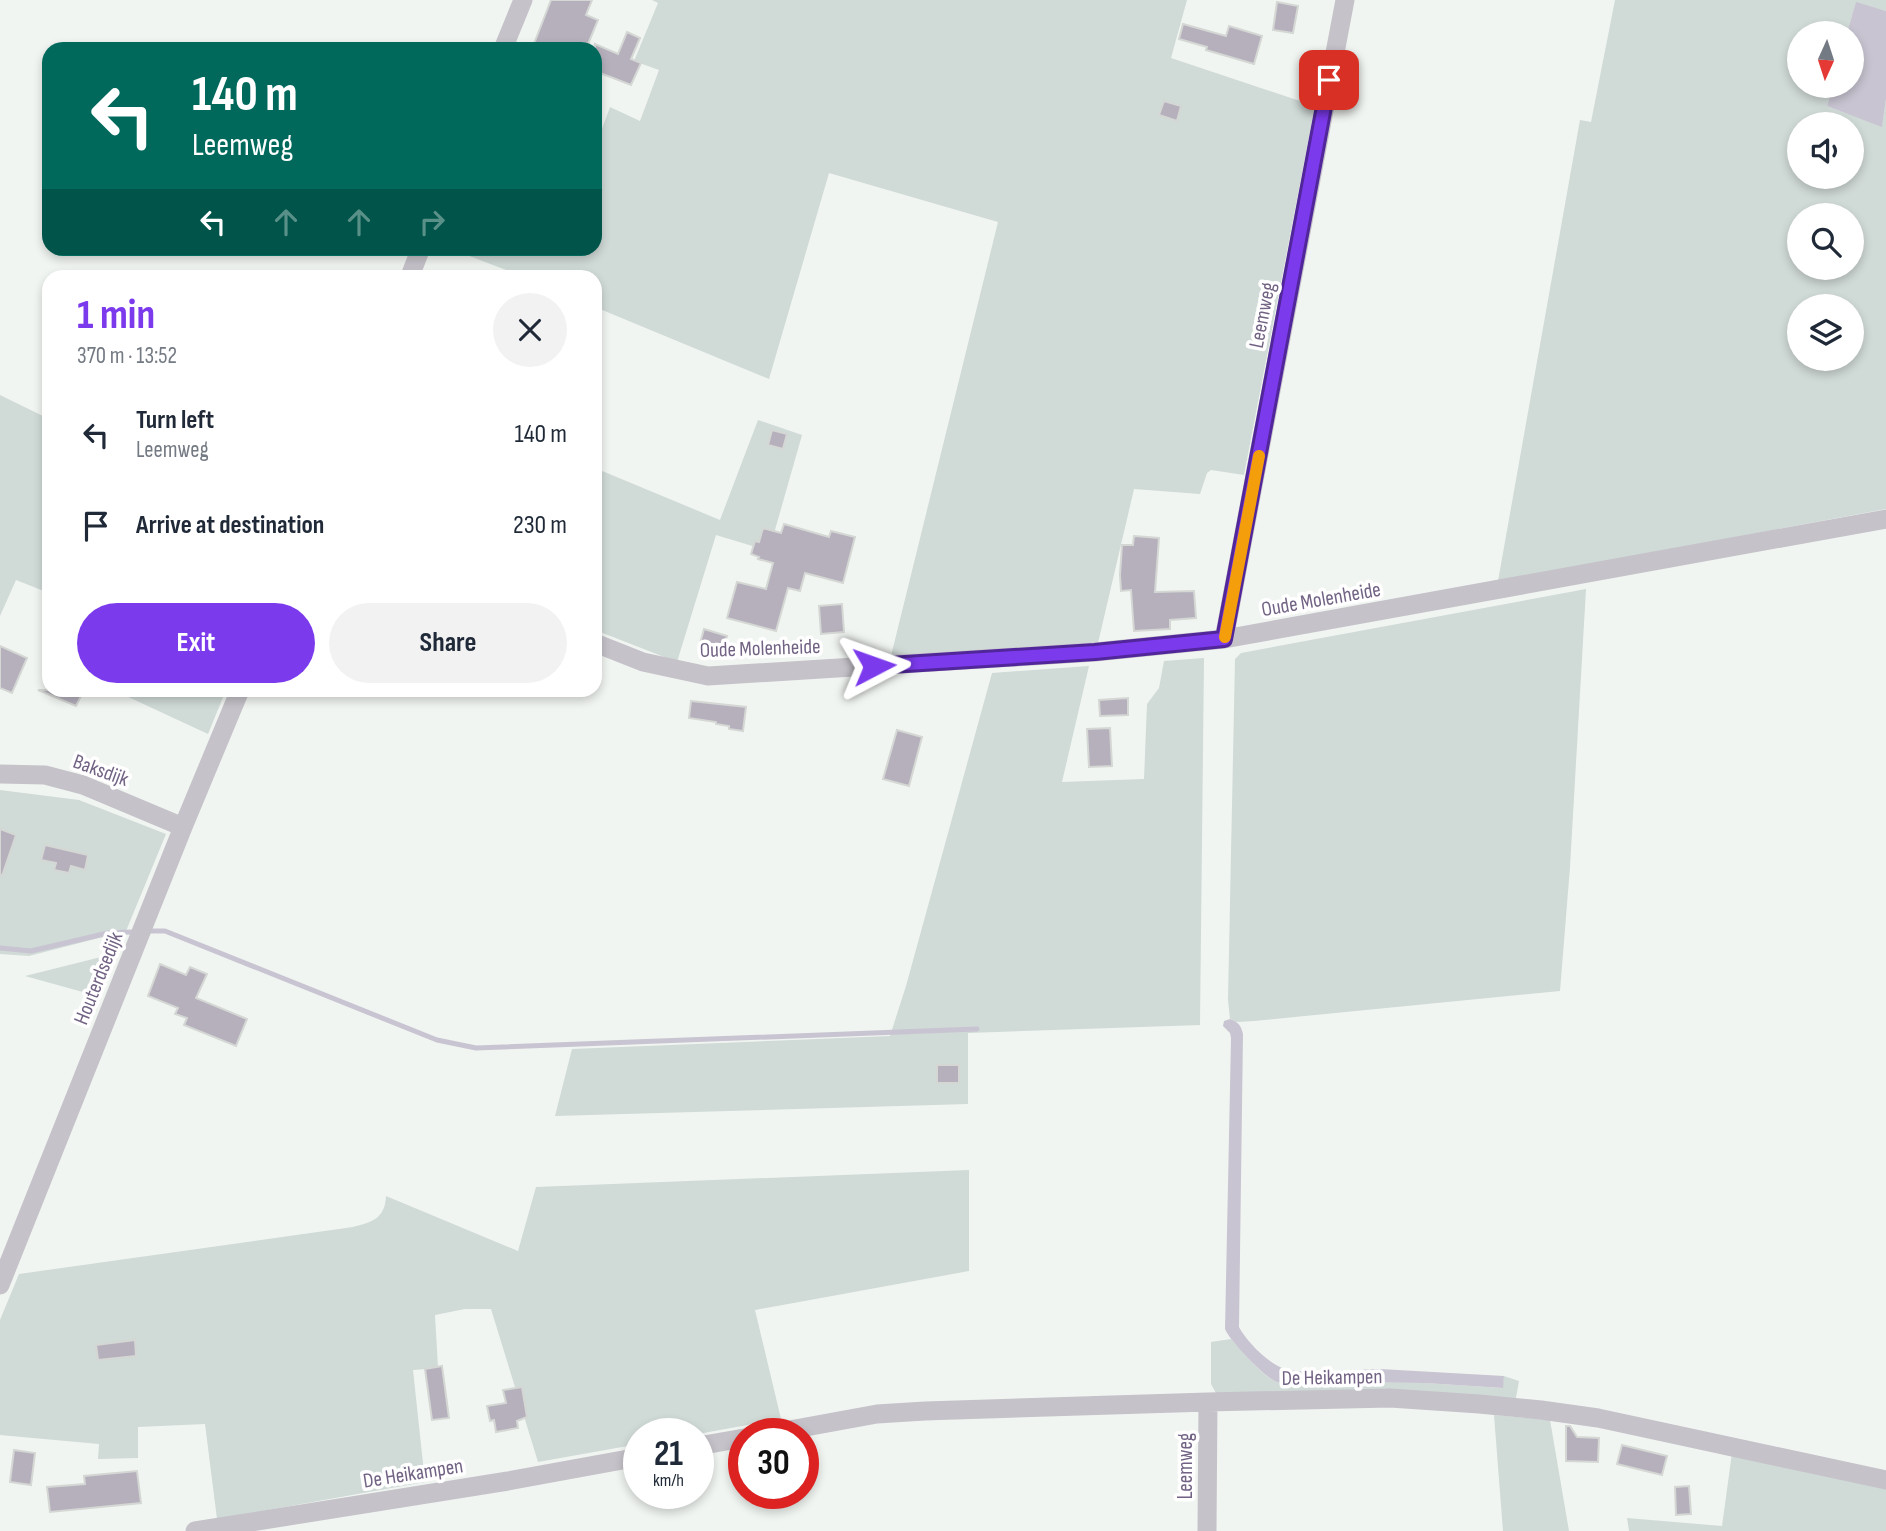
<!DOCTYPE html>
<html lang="en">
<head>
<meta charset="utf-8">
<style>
  body { margin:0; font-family:"Sofia Sans Condensed",sans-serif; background:#f2f2f3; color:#1f2937; height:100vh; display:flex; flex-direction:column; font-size:26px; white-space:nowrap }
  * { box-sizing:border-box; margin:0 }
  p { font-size:23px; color:#747a83 }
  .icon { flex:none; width:38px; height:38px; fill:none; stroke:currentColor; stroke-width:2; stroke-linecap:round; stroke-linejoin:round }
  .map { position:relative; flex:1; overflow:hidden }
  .drawer { position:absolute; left:42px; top:270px; width:560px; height:427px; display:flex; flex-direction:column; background:#fff; border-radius:21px; box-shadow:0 4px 10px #0003 }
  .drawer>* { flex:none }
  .hud { position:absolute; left:42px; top:42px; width:560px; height:214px; border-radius:21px; box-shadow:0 4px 10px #0003; background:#00695c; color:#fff; overflow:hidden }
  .needle { width:46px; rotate:183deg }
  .tools { position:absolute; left:1787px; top:21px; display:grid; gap:14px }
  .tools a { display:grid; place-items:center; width:77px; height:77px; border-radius:50%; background:#fff; box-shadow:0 4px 10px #0003; font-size:35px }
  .speed { position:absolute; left:623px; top:1418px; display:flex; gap:14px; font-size:35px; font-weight:700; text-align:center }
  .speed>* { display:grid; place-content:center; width:91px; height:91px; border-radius:50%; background:#fff; box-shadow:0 4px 10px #0003; line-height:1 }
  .speed small { font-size:18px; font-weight:400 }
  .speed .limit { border:10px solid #d22; background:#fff; color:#111 }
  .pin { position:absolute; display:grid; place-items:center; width:60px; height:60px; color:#fff; margin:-30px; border-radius:14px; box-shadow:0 4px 10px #0006 }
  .me { position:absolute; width:77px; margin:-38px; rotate:86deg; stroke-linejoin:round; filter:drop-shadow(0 0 5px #0008) }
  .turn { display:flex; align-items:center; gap:24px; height:147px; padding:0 35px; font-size:32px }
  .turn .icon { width:91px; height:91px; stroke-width:2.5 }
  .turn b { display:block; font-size:49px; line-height:60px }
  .lanes { display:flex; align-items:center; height:66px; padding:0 35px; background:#0003; justify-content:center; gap:35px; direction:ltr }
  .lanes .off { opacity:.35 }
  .round { display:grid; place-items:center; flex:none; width:74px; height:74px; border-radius:37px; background:#f2f2f3 }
  .overview { display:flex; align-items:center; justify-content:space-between; height:119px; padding:0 35px }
  h1 { font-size:42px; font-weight:700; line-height:52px; color:#7c3aed }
  .cta { display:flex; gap:14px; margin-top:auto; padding:14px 35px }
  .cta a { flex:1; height:80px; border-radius:42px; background:#7c3aed; color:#fff; font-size:28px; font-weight:700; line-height:80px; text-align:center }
  .cta a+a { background:#f2f2f3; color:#1f2937 }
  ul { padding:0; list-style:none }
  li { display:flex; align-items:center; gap:21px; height:91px; padding:0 35px }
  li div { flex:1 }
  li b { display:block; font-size:26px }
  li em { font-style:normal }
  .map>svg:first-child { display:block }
  .green { fill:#d0dad7; fill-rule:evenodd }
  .water { fill:#c8c4d1 }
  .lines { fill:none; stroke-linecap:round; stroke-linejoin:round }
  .stream { stroke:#c8c4d1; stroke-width:5 }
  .building { fill:#b5b0bc; stroke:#d4d7d4; stroke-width:2 }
  .street { stroke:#c5c2c9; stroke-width:19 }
  .route-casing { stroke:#51269a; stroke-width:18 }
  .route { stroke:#7c3aed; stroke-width:12 }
  .slow { stroke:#f59e0b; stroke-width:12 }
  .labels { text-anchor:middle; stroke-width:7; stroke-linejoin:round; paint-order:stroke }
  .street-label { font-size:21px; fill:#726384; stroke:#fff }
</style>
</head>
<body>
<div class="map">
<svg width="1886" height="1531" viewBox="0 0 1886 1531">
  <rect width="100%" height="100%" fill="#f1f5f1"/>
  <!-- green -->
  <path class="green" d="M652 0H1187L1171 58 1315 106 1244 475 1211 470 1207 473 1200 494 1134 489 1098 643 891 656 998 222 829 173 769 379 595 307V276H522L451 249 595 248V136L599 137 610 107 640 121 659 70 634 61 658 3Z
    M1615 0H1886V11L1856 3 1847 33H1799V86H1833L1827 106 1882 126 1886 99V509L1498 581 1580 120 1591 122ZM1799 124H1852V177H1799ZM1799 215H1852V268H1799ZM1799 306H1852V359H1799Z
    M0 395 49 419V593L16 580 0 616Z
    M758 420 802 435 769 551 716 535 677 662 595 630V468L720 520Z
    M1586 589 1570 867 1560 991 1254 1021 1237 1022 1230 1019 1228 1000 1235 659 1241 653Z
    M1204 658 1200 1025 968 1033V1104L555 1116 572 1049 890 1036 906 986 992 673 1089 666 1062 782 1144 779 1147 704 1159 688 1164 661Z
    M126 690H226L208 734 124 695Z
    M0 790 79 800 166 834 126 931 29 956 0 954Z
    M117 953 101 997 25 976Z
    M969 1170V1271L755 1310 781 1419 698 1434 639 1433V1444L538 1462 491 1309H465L435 1315 438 1368 413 1370 425 1482 217 1519 205 1424 138 1427V1458L98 1459 99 1444 0 1435V1320L19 1274 353 1227C372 1222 385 1219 386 1196L518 1251 536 1187Z
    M1231 1339C1241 1350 1264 1378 1277 1382 1289 1385 1304 1382 1317 1381V1371H1333V1382L1425 1383 1502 1388 1504 1376 1519 1381 1515 1403 1218 1397 1211 1384V1342Z
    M1494 1415 1550 1420 1569 1531H1503Z
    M1732 1453 1886 1485V1531H1629L1627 1518 1722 1526Z"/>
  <!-- water -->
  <path class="water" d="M1856 2 1886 11V99L1882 127 1827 106 1833 86H1852V33H1847Z
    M1230 1019C1238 1022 1241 1025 1243 1034L1239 1327C1246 1341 1272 1368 1289 1370 1298 1372 1308 1371 1317 1371L1316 1382C1304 1384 1289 1385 1277 1382 1266 1379 1229 1340 1225 1329L1231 1038 1230 1033 1223 1026 1224 1021Z
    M1380 1369 1504 1376 1503 1388 1425 1383 1333 1382V1371Z"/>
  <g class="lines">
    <!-- stream -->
    <path class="stream" d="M150 931H165L437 1040 476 1048 977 1029
      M0 948 31 951 108 933 131 932"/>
  </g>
  <!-- building -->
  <path class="building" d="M551 0H592L586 15 598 20 586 49H532Z
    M1277 2 1298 6 1293 33 1273 30Z
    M1183 24 1226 36 1229 26 1262 36 1254 64 1206 50 1207 47 1179 39Z
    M627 32 640 38 631 59 641 63 631 85 595 71V44L618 54Z
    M1164 101 1181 106 1177 121 1159 115Z
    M772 430 787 434 783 449 768 445Z
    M784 524 829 537 831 531 855 537 843 583 805 573 800 591 788 588 776 631 727 618 737 582 766 589 773 563 758 559 759 557 751 554 755 541 759 542 763 528 781 533Z
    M1134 536 1159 538 1155 592 1194 591 1196 618 1170 620V629L1134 631 1131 590 1121 591 1120 575 1122 545H1133Z
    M842 604 844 632 821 634 819 606Z
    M704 629 727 636 722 653 699 647Z
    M0 646 27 658 12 693 0 688Z
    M38 690H84L76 706Z
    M1128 698V715L1100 716 1099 700Z
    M691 701 746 707 743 731 729 729V726L716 724V722L689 718Z
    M1110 728 1112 766 1089 767 1087 729Z
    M897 730 922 737 909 786 883 779Z
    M0 829 16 835 2 876 0 875Z
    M45 845 88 855 85 870 71 866 69 873 54 870 56 863 41 860Z
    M160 964 186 975 190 967 207 974 196 998 247 1019 236 1046 184 1025 187 1018 175 1014 178 1008 148 996Z
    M937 1065H959V1083H937Z
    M135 1340 136 1356 98 1360 96 1345Z
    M442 1366 449 1418 432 1420 425 1369Z
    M522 1387 527 1417 517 1421 518 1428 496 1432 494 1420 490 1421 487 1406 506 1403 503 1390Z
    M1566 1426H1570L1577 1437 1599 1438 1598 1462 1566 1461Z
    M1622 1445 1667 1456 1662 1475 1617 1464Z
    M14 1450 35 1453 31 1485 10 1482Z
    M137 1471 141 1503 50 1512 47 1487 85 1484 84 1476Z
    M1689 1486 1691 1514 1676 1515 1675 1487Z"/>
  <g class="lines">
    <!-- street -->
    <path class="street" d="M503 49 523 0
      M410 276 421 248
      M1224 639 1345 0
      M595 643 643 662 708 676 1095 652 1224 639 1886 519
      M0 774 45 775 83 785 183 827
      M0 1285 183 827 240 690
      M773 1433 877 1414 925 1411 1208 1402 1390 1398 1479 1404 1541 1410 1598 1418 1886 1480
      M698 1446 744 1438
      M195 1531 508 1481 639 1457
      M1207 1531 1208 1402"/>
  </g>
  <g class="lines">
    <!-- route casing -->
    <g class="route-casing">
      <path id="route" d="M874 666 1095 652 1224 639 1329 80"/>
    </g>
    <!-- route -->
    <use href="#route" class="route"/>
    <!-- slow -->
    <path class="slow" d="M1225 637 1259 456"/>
  </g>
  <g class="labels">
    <!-- street labels -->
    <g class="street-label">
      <text transform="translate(1262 315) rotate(-79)" y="7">Leemweg</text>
      <text transform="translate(1321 599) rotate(-10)" y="7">Oude Molenheide</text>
      <text transform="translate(760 648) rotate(-2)" y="7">Oude Molenheide</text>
      <text transform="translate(101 770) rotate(20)" y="7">Baksdijk</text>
      <text transform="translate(98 978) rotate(-68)" y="7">Houterdsedijk</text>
      <text transform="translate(1332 1377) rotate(-1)" y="7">De Heikampen</text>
      <text transform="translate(1185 1466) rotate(-90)" y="7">Leemweg</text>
      <text transform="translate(413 1473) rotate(-9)" y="7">De Heikampen</text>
    </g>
  </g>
</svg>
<div class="tools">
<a><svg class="needle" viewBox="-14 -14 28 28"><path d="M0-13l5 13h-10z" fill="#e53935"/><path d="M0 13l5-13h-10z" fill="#747a83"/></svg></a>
<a><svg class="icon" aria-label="sound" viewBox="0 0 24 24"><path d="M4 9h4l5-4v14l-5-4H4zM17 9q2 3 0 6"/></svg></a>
<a><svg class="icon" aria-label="search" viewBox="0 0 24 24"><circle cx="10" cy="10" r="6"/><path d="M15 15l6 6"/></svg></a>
<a><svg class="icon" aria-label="layers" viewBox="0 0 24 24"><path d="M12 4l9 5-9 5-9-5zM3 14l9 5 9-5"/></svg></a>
</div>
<div class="speed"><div>21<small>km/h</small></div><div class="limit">30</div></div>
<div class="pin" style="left:1329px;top:80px;background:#d93025"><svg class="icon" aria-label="arrive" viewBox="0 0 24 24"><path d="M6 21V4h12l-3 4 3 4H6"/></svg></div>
<svg class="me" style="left:874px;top:666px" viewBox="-20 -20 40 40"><path d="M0-17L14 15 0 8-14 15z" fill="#7c3aed" stroke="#fff" stroke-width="4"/></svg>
<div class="hud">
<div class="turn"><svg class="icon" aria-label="left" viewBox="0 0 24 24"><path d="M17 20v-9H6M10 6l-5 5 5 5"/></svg><div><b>140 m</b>Leemweg</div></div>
<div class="lanes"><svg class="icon" aria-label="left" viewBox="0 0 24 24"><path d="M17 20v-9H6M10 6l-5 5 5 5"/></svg><svg class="icon off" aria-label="ahead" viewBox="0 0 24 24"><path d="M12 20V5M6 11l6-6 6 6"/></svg><svg class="icon off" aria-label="ahead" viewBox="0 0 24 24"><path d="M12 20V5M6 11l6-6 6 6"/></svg><svg class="icon off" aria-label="right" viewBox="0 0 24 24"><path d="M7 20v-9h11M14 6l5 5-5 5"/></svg></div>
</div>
<section class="drawer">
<div class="overview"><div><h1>1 min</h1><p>370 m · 13:52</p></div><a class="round"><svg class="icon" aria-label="close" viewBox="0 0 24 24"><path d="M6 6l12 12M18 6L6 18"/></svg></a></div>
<ul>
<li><svg class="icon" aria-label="left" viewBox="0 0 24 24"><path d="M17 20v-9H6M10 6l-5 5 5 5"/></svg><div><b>Turn left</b><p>Leemweg</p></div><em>140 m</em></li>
<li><svg class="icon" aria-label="arrive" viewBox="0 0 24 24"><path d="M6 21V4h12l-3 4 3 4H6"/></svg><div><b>Arrive at destination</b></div><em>230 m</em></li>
</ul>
<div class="cta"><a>Exit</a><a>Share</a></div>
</section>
</div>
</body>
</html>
